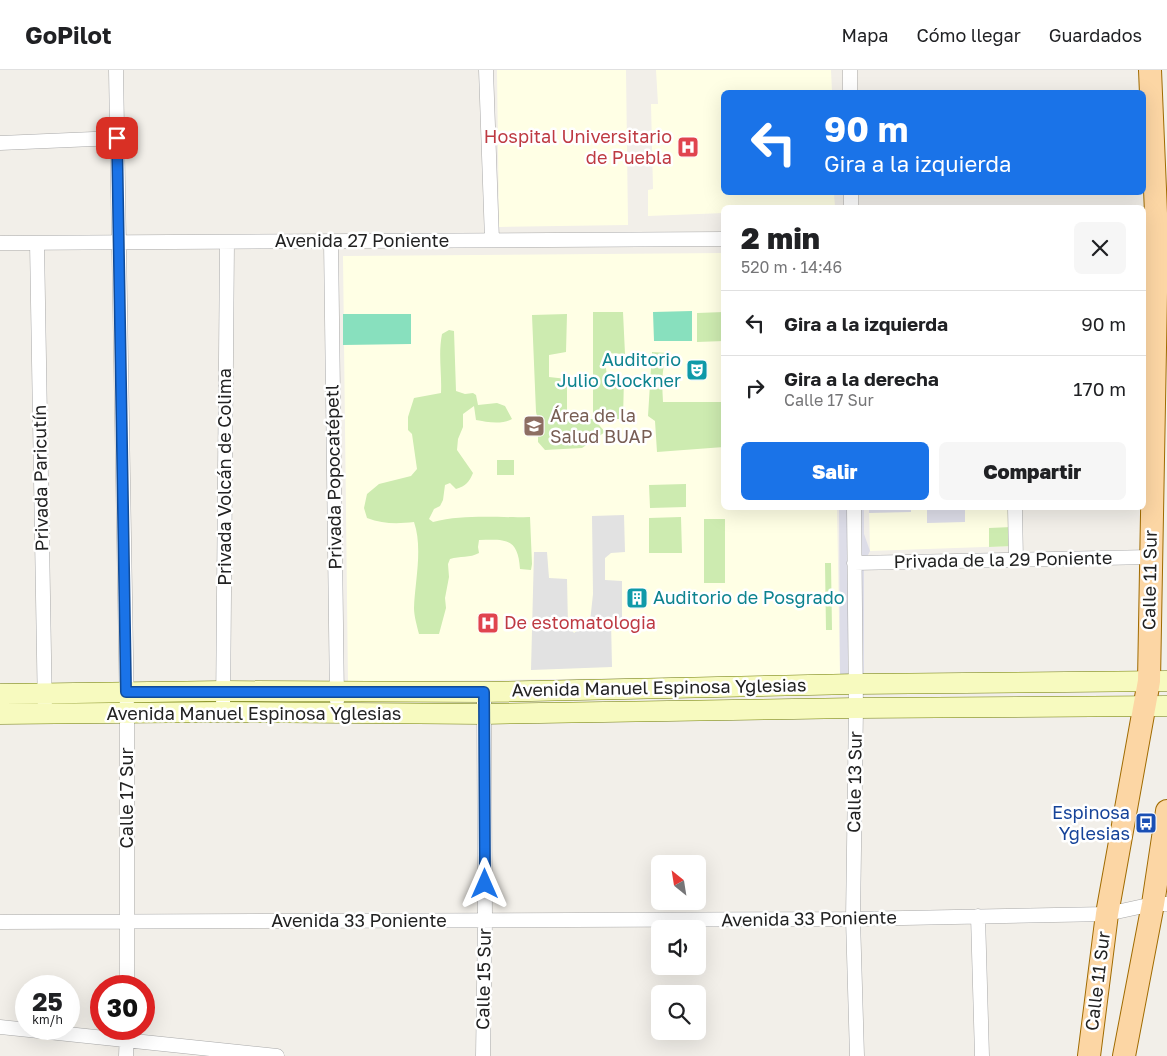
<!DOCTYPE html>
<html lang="es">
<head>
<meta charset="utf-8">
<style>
  body { margin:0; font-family:"Golos Text",sans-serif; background:#f6f6f6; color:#202124; height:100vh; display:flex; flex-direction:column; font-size:19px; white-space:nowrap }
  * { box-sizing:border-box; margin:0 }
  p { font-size:16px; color:#757577 }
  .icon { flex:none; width:28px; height:28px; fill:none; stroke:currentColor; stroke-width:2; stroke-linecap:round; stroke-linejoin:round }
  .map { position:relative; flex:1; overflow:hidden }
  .details { position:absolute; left:721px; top:135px; width:425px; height:305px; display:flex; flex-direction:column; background:#fff; border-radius:8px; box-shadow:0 5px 20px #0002 }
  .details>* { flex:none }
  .hud { position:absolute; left:721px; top:20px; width:425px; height:105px; border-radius:8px; box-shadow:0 5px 20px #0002; background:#1a73e8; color:#fff; overflow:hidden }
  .needle { width:32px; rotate:330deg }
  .controls { position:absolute; left:651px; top:785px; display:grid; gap:10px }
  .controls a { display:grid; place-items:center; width:55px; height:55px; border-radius:8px; background:#fff; box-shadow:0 5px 20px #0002; font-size:25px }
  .speed { position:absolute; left:15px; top:905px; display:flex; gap:10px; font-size:25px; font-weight:700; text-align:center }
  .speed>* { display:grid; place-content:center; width:65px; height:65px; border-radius:50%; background:#fff; box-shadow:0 5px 20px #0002; line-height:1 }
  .speed small { font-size:12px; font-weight:400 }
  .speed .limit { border:8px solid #d22; background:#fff; color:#111 }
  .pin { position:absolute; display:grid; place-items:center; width:42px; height:42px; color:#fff; margin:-21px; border-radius:10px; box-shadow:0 2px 8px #0006 }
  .me { position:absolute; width:55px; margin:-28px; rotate:0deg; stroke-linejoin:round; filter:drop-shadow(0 0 4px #0008) }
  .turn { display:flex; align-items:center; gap:18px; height:105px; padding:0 20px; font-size:22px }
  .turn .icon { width:65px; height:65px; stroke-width:2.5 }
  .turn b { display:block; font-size:35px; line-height:42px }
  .round { display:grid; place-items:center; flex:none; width:52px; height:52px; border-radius:8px; background:#f6f6f6 }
  .summary { display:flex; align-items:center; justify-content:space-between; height:85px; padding:0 20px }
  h1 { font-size:30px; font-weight:800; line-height:38px }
  .primary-button { display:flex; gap:10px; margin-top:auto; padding:10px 20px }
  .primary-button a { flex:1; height:58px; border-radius:8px; background:#1a73e8; color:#fff; font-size:20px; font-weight:800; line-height:58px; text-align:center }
  .primary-button a+a { background:#f6f6f6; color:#202124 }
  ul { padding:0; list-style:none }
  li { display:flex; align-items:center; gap:15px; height:65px; padding:0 20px; border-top:1px solid #e0e0e0 }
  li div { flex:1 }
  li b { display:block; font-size:19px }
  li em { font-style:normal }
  header { display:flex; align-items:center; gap:30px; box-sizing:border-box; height:70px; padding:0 25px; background:#fff; border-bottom:1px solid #e0e0e0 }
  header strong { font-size:24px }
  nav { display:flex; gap:28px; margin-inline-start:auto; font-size:18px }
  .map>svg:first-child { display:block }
  .education { fill:#ffffe5 }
  .grass { fill:#cdebb0 }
  .pitch { fill:#88e0be }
  .parking { fill:#e2e2e2 }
  .plaza { fill:#dddde8 }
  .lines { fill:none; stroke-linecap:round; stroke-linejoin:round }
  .minor-casing { stroke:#a9a9a9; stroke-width:15 }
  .secondary-casing { stroke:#707d05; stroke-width:21 }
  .primary-casing { stroke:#a06b00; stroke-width:24 }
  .minor { stroke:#fff; stroke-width:14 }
  .secondary { stroke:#f7fabf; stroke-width:20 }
  .primary { stroke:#fcd6a4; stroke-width:22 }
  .route-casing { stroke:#114b97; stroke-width:12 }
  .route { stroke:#1a73e8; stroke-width:9 }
  .labels { text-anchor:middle; stroke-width:5; stroke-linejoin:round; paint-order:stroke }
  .health-label { font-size:18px; fill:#be3a42; stroke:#fff; text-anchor:end }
  .street-label { font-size:18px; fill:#222; stroke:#fff }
  .culture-label { font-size:18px; fill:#0d838f; stroke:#fff; text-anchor:end }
  .education-label { font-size:18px; fill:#785e54; stroke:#fff; text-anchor:start }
  .transit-label { font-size:18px; fill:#164399; stroke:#fff; text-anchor:end }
</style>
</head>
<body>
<header>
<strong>GoPilot</strong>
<nav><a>Mapa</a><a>Cómo llegar</a><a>Guardados</a></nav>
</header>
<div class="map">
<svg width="1167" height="986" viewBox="0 0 1167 986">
  <rect width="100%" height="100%" fill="#f2efe9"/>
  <!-- education -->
  <path class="education" d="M497 0H626L628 155 499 157Z
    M656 0H831L832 22H724V122L834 123 835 137 724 138V143L648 146V120L653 119 651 34H658Z
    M724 183V438H837L840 605 348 612 343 186Z
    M869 438H1012L1013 476 870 481Z"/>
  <!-- grass -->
  <path class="grass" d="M593 242H623L625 284 604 283 607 306 624 308 623 349H594L605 362 582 378 545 380 538 372V350L536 342 532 245 567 244 566 282 549 285V307L567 309V349H593Z
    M724 242V271L697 272V243Z
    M449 260 454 261 456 321 465 324 473 323 476 325 478 335 497 333 505 336 512 349C501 355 487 352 476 350L474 336 463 344V357L458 369 457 380 473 403C469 412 466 416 456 419L450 413 445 415 443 430 440 436 434 439 429 449 433 452C465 444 497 448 530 447L532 494 531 500 520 499C518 468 506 469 479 470L478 477 479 483C470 488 460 486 450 489L448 494 449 507 445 528 446 538 439 564H419C417 556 414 546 414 538 415 511 423 478 414 452 397 454 383 454 367 448L364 438 367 424 379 414 411 406 417 399 412 364 408 360V347L414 328 441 323C442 303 438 284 442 264Z
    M652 282 668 283C661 299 662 314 663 332H724V377L657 382 655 351 648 346Z
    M497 390H514V405H497Z
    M686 414V437L650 438 649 415Z
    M681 447 682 483H649V448Z
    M704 449H725V513H704Z
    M1012 457 1013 476 989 477V458Z
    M825 493H831L832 560H826Z"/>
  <!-- pitch -->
  <path class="pitch" d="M692 241V271H654L653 242Z
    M343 244H411V274L343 275Z"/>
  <!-- parking -->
  <path class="parking" d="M624 445 625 482 611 483 605 488V510L622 511V550L611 551 612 597 531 600 534 482H547L549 508 567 509 568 556 574 563 590 552 593 524 592 446Z"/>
  <!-- plaza -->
  <path class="plaza" d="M839 438H864V464L870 481 864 493V605H840Z
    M869 438H911V442L869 443Z
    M927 438H965V452L927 453Z"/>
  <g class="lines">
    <!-- minor casing -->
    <g class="minor-casing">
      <path id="minor" d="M116 0 127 643V916
        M486 0 492 170
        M850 0V22
        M0 73 117 68
        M851 122V138
        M331 171 337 631
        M0 173 724 169
        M37 173 45 644
        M854 438 856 638 853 849 857 986
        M1015 438 1016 490
        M854 493 1151 487
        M223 642 227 172
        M978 846 982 986
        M0 852 853 849 1107 844 1153 834H1167
        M0 957 277 986
        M126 986 127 959
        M483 986 485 851 484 622"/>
    </g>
    <!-- secondary casing -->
    <g class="secondary-casing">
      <path id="secondary" d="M0 624 223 621 484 622 856 614 1167 611
        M0 644 223 642 484 644 856 638 1167 636"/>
    </g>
    <!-- primary casing -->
    <g class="primary-casing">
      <path id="primary" d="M1089 986 1107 844 1149 611 1157 167 1150 0
        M1124 986 1153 834 1167 741"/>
    </g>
    <!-- minor -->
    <use href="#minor" class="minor"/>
    <!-- secondary -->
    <use href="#secondary" class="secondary"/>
    <!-- primary -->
    <use href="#primary" class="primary"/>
  </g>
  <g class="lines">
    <!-- route casing -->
    <g class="route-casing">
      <path id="route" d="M117 68 126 622H484L485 814"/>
    </g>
    <!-- route -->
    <use href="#route" class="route"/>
  </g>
  <!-- icons -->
  <defs>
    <g id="hospital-square" transform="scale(1.125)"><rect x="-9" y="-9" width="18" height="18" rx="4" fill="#e0444e" stroke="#fff"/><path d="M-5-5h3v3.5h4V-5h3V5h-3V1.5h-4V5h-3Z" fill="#fff"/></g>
    <g id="theatre-square" transform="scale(1.125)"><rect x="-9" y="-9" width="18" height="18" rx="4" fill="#0f9aa8" stroke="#fff"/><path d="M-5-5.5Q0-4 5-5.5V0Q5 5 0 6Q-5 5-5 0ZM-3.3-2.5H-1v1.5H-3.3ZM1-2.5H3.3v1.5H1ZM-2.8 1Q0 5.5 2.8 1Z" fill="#fff"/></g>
    <g id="university-square" transform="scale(1.125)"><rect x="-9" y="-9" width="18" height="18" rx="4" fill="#8d6e63" stroke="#fff"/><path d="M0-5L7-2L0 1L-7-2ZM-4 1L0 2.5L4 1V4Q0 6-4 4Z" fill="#fff"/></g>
    <g id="building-square" transform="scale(1.125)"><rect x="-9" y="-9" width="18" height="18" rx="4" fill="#0f9aa8" stroke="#fff"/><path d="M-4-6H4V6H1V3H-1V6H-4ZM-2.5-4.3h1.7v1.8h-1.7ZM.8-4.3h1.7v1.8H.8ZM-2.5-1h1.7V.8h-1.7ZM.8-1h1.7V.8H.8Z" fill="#fff"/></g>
    <g id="bus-square" transform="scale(1.125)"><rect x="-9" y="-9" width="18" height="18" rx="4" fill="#1a4fb4" stroke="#fff"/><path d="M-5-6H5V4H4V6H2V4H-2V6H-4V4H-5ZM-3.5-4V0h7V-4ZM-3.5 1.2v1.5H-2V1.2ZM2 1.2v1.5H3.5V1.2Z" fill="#fff"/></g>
  </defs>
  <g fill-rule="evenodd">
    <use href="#hospital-square" x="688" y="77"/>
    <use href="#theatre-square" x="697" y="300"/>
    <use href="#university-square" x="534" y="356"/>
    <use href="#building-square" x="637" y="528"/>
    <use href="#hospital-square" x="488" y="553"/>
    <use href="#bus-square" x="1146" y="753"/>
  </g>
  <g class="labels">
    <!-- health labels -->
    <g class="health-label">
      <text x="672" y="73">Hospital Universitario<tspan x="672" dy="21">de Puebla</tspan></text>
      <text x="504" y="559" text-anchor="start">De estomatologia</text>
    </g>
    <!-- street labels -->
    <g class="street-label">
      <text x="362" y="177">Avenida 27 Poniente</text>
      <text transform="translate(225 407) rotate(-90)" y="6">Privada Volcán de Colima</text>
      <text transform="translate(334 407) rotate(-91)" y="6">Privada Popocatépetl</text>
      <text transform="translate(41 408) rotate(-91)" y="6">Privada Paricutín</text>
      <text transform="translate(1003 490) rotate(-1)" y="6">Privada de la 29 Poniente</text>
      <text transform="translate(1150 510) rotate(-89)" y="6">Calle 11 Sur</text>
      <text transform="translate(659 618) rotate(-1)" y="6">Avenida Manuel Espinosa Yglesias</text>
      <text x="254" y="650">Avenida Manuel Espinosa Yglesias</text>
      <text transform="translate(855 712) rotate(-89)" y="6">Calle 13 Sur</text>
      <text transform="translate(127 728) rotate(-90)" y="6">Calle 17 Sur</text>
      <text transform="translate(809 849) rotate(-1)" y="6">Avenida 33 Poniente</text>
      <text x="359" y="857">Avenida 33 Poniente</text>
      <text transform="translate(484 909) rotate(-89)" y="6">Calle 15 Sur</text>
      <text transform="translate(1098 911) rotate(-83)" y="6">Calle 11 Sur</text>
    </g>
    <!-- culture labels -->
    <g class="culture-label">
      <text x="681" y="296">Auditorio<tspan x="681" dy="21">Julio Glockner</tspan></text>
      <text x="653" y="534" text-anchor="start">Auditorio de Posgrado</text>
    </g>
    <!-- education labels -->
    <g class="education-label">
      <text x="550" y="352">Área de la<tspan x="550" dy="21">Salud BUAP</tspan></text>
    </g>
    <!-- transit labels -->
    <g class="transit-label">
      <text x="1130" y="749">Espinosa<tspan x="1130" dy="21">Yglesias</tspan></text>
    </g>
  </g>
</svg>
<div class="controls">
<a><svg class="needle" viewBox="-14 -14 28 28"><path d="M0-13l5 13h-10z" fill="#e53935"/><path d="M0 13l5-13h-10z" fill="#757577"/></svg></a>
<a><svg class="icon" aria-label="sound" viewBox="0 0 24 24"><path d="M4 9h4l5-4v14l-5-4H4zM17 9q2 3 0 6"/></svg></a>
<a><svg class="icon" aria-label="search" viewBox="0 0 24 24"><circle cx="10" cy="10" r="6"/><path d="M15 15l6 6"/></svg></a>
</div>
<div class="speed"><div>25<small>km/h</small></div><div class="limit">30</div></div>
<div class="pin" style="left:117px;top:68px;background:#d93025"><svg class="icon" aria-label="arrive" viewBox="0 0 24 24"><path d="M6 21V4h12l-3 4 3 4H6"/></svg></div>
<svg class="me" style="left:485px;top:814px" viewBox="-20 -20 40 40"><path d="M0-17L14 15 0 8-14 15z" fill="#1a73e8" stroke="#fff" stroke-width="4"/></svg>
<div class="hud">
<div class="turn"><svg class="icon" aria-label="left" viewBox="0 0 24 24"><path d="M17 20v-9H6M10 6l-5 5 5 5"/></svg><div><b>90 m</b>Gira a la izquierda</div></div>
</div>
<section class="details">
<div class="summary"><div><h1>2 min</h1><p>520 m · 14:46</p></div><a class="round"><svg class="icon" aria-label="close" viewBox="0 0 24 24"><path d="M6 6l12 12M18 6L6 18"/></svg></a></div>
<ul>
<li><svg class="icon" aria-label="left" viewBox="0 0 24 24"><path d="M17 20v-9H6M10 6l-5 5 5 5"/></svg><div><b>Gira a la izquierda</b></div><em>90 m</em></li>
<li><svg class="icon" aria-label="right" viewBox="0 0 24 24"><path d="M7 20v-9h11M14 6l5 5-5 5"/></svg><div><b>Gira a la derecha</b><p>Calle 17 Sur</p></div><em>170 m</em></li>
</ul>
<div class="primary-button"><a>Salir</a><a>Compartir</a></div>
</section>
</div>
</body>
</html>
